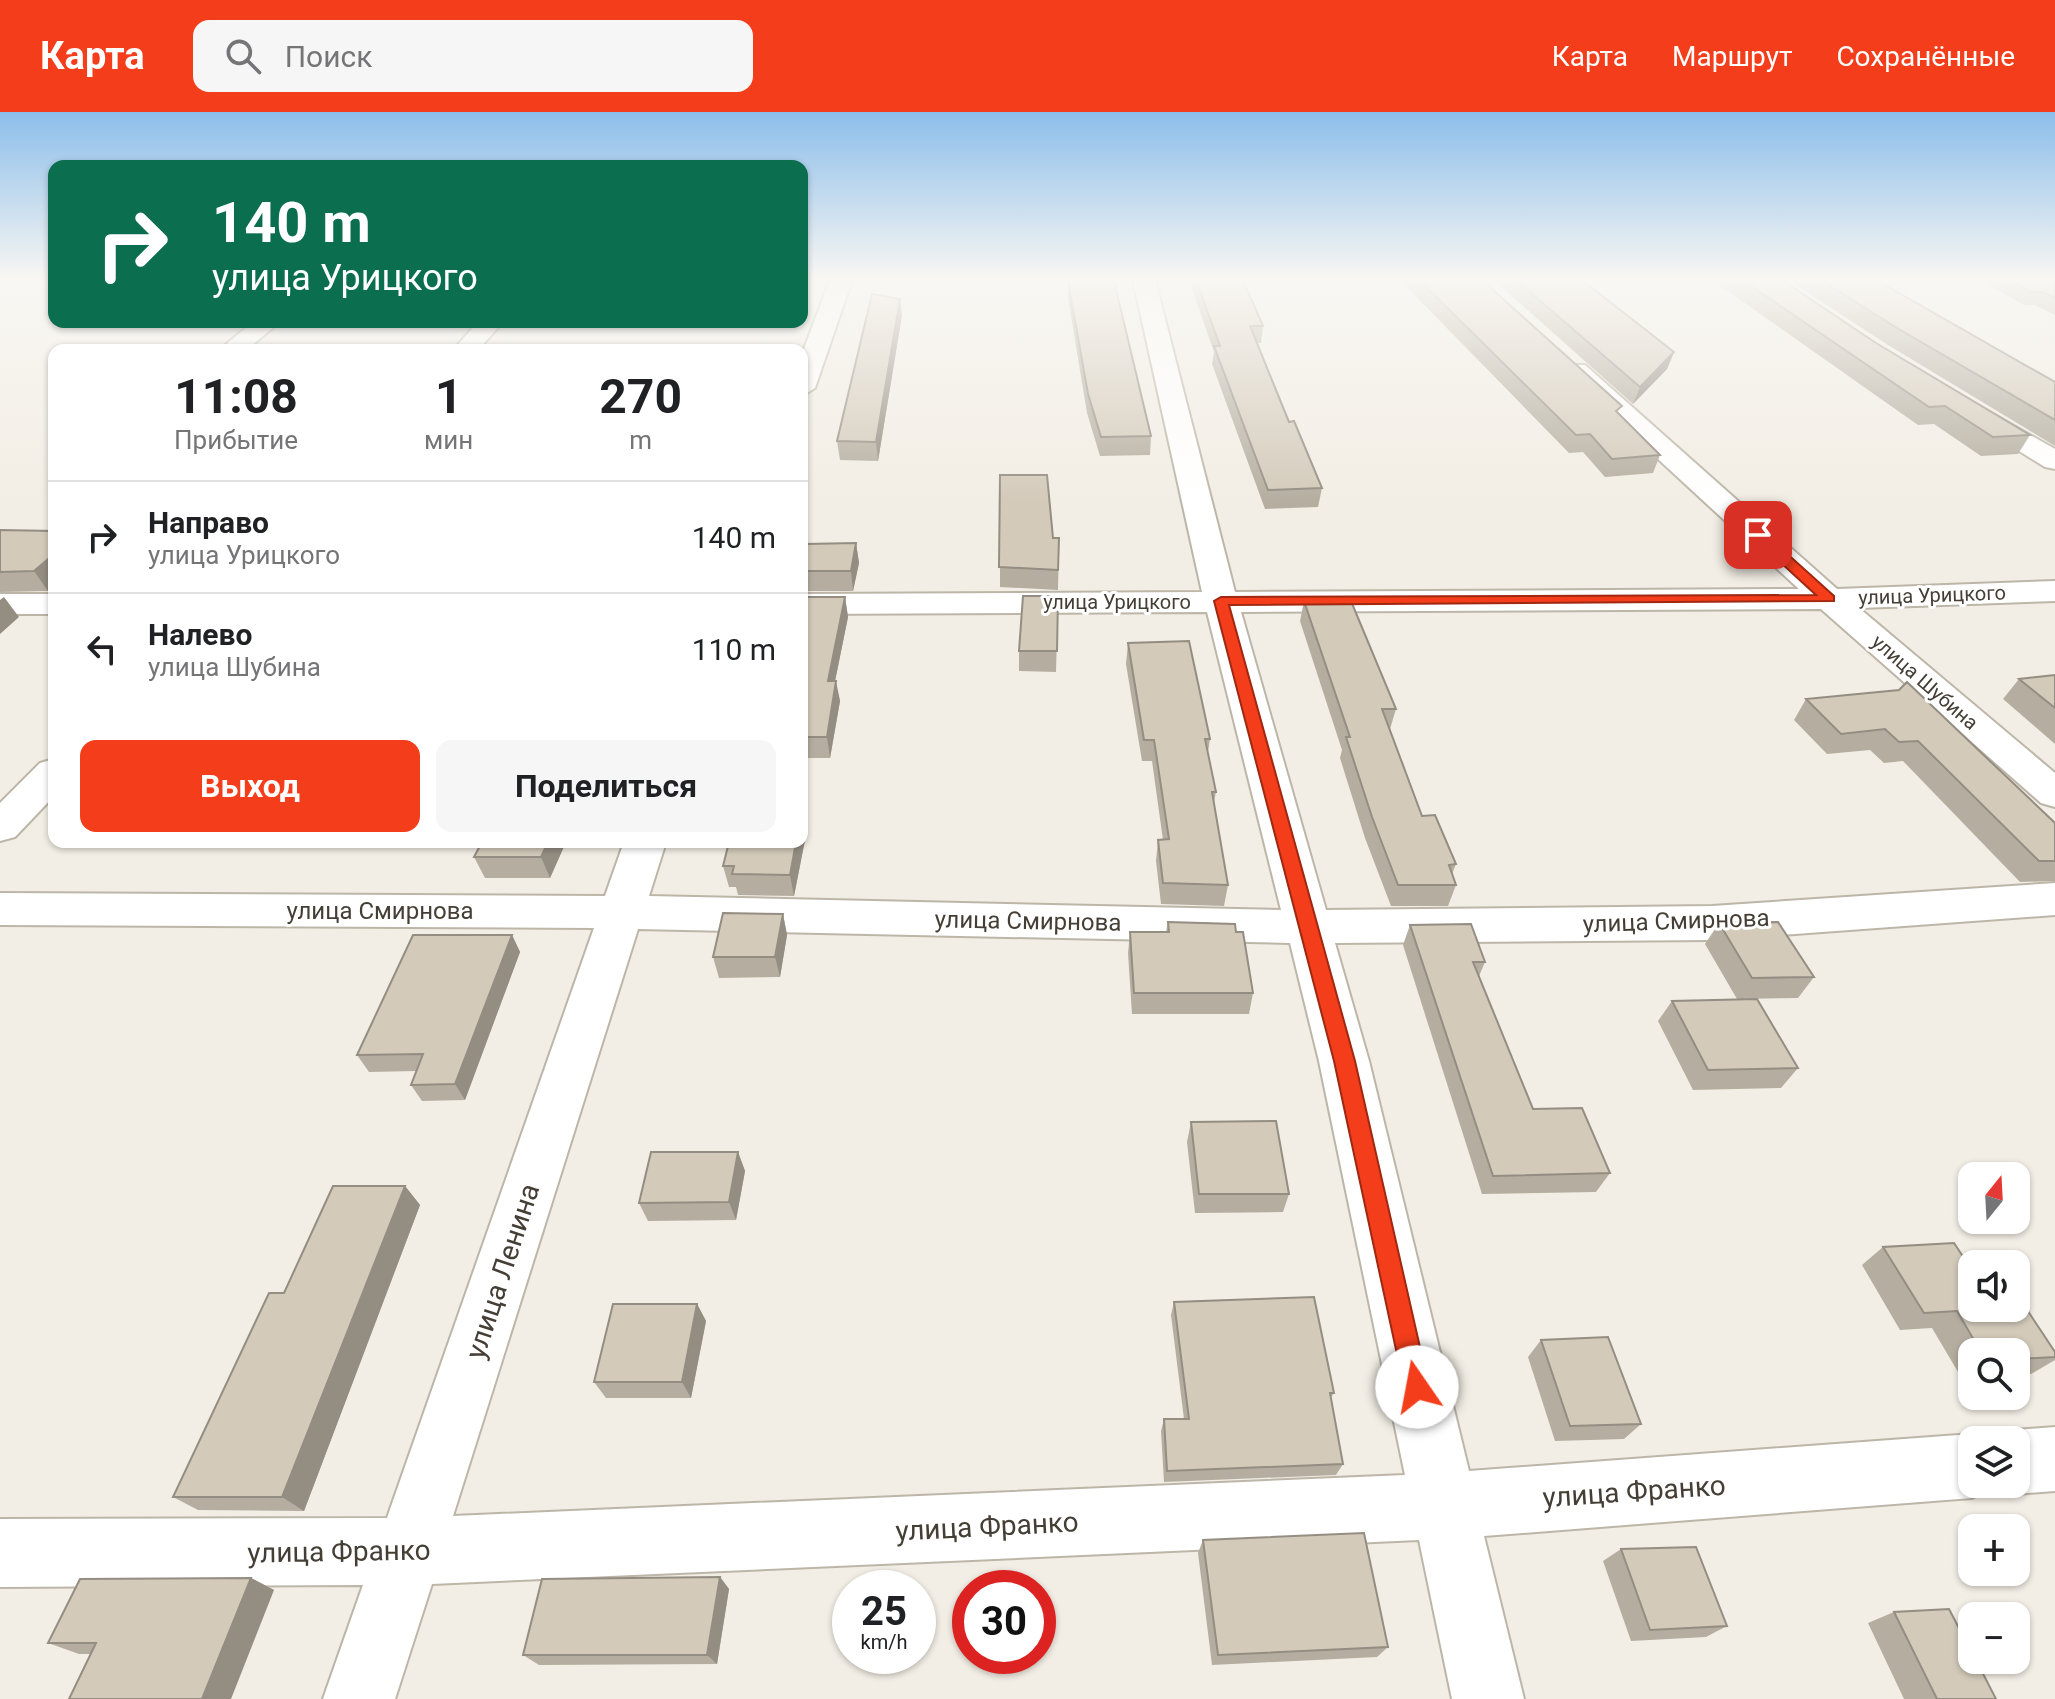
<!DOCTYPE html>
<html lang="ru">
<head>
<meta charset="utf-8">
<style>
  body { margin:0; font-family:Roboto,sans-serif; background:#f6f6f6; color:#202124; height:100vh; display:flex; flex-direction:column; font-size:30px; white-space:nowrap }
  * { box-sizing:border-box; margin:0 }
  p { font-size:26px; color:#757577 }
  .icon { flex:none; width:44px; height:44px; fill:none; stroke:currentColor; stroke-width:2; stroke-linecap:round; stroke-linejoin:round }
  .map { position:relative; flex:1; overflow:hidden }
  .sheet { position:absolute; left:48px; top:232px; width:760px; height:504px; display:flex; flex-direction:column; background:#fff; border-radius:16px; box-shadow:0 2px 6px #0004 }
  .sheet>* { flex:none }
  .banner { position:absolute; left:48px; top:48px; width:760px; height:168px; border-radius:16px; box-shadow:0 2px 6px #0004; background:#0b6e4f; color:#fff; overflow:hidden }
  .needle { width:52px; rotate:18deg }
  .tools { position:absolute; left:1958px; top:1050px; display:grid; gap:16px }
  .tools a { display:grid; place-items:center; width:72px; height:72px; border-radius:16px; background:#fff; box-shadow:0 2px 6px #0004; font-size:40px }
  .speed { position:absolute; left:832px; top:1458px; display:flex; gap:16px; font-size:40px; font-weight:700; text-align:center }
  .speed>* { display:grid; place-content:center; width:104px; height:104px; border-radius:50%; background:#fff; box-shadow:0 2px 6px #0004; line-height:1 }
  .speed small { font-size:20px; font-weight:400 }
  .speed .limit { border:12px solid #d22; background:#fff; color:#111 }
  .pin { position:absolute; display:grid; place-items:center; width:68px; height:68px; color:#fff; margin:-34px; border-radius:16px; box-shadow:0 4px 12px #0006 }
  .me { position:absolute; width:88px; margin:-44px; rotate:348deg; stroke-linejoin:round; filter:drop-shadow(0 0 6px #0008) }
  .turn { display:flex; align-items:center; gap:28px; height:168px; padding:0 32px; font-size:36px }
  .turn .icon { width:104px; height:104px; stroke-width:2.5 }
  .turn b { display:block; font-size:56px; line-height:68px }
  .eta { display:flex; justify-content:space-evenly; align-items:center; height:136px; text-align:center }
  .eta b { font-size:48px; font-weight:700; line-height:56px }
  .cta { display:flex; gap:16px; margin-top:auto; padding:16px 32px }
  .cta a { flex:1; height:92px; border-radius:16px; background:#f43d1a; color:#fff; font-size:32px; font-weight:700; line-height:92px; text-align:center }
  .cta a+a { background:#f6f6f6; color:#202124 }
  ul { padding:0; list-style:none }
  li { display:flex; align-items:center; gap:24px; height:112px; padding:0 32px; border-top:2px solid #e0e0e0 }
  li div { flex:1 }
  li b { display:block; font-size:30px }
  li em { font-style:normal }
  header { display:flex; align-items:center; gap:48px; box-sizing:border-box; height:112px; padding:0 40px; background:#f43d1a; color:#fff }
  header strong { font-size:38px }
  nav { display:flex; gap:44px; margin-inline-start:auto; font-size:28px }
  .search { width:560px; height:72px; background:#f6f6f6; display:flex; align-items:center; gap:20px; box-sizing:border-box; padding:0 28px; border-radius:16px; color:#757577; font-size:30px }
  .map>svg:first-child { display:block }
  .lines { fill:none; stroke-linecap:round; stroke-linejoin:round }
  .minor-casing { stroke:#bdb6a8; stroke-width:4 }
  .tertiary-casing { stroke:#bdb6a8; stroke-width:4 }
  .minor { fill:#fff; fill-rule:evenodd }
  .tertiary { fill:#fff; fill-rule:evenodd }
  .wall { fill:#b5aea0 }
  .shaded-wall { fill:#948d82 }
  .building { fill:#d3caba; stroke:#948d82; stroke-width:2 }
  .route { fill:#f43d1a; stroke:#9f2811; stroke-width:2 }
  .labels { text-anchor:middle; stroke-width:6; stroke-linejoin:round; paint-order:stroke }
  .far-street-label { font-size:20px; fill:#443e35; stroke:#fff }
  .street-label { font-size:24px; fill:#443e35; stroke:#fff }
  .near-street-label { font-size:28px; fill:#443e35; stroke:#fff }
</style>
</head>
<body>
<header>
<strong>Карта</strong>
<div class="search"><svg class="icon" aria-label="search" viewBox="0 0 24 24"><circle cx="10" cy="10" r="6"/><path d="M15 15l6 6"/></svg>Поиск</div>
<nav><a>Карта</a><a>Маршрут</a><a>Сохранённые</a></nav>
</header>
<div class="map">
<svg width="2055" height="1587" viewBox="0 0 2055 1587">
  <rect width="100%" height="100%" fill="#f2eee5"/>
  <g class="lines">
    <!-- minor casing -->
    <g class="minor-casing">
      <path id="minor" d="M830 168H852L815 276 802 284V242Z
        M1133 168H1155L1235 480 1799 477 1567 263 1564 258 1567 253H1585L1837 477 2055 469V489L1859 496 2055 661V695L2041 691 1821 497 1241 500 1326 798 1712 794 2055 771V803L1712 828 1335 831 1369 949 1469 1359 1972 1322 1987 1328H1972V1372H2016V1328L1993 1327 2016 1318 2055 1315V1379L2016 1382 1996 1374 1972 1386 1484 1424 1524 1587H1452L1419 1428 432 1472 395 1587H323L363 1473 0 1475V1407L387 1406 594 816 0 813V781L605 784 624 730H666L649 784 1281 798 1207 500 802 502V482L1202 480ZM638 817 1290 831 1319 949 1405 1363 453 1404Z
        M253 210H280L246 238H219Z
        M1975 292 2055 337V357L2045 355 1966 306 1962 300 1966 294Z
        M0 482H54V502H0Z"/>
    </g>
    <!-- tertiary casing -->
    <g class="tertiary-casing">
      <path id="tertiary" d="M478 210H503L478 238H453Z
        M54 647V684L15 725 0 729V691L40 651Z"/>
    </g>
    <!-- minor -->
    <use href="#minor" class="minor"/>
    <!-- tertiary -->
    <use href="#tertiary" class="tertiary"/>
  </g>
  <!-- wall -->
  <path class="wall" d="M1192 168H1243L1263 214 1261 231H1257L1289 310 1322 376 1318 395 1265 397 1212 252 1214 240 1191 174Z
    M1400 168H1482L1660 343 1653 361 1605 365 1583 340 1569 341Z
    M1494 168H1582L1674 240 1667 257 1633 292Z
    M1712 168H1782L1876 231 2030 323 2018 342 1981 344 1934 312 1918 313Z
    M1788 168H1876L2055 270V334L1888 233Z
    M1980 168H2055V203L2035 193H2024Z
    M1068 169 1151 324 1150 343 1100 344 1087 301 1068 186Z
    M902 203 878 349 840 348 837 329Z
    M1000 363 1053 426H1059L1058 478 1000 475Z
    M0 418 54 419V474L48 479 0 480Z
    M856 431 859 451 853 479H802V443Z
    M1058 484 1056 560 1019 559V539Z
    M802 485H845L848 505 835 569 840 589 830 646H802Z
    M1304 489 1396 597 1390 617 1422 704 1456 752 1452 762 1456 773 1448 794H1391L1365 726 1340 646 1342 638 1300 509Z
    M1128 531 1210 627 1208 640 1216 680 1214 690 1228 773 1224 794 1161 792 1156 749 1158 728H1163L1152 649H1142L1126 552Z
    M2055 563V632L2003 587 2019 567Z
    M1899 578 2055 711V769L2020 770 1903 649 1884 651 1870 638 1827 642 1794 608 1806 587Z
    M805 728 794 784 738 783 736 775H729L723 754Z
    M566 730 550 766H485L474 745Z
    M783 802 787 823 780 865 719 866 713 845Z
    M1168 810 1236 820 1253 881 1249 902H1132L1128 841 1130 820H1166Z
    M1719 811 1814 865 1798 886 1737 887 1705 832Z
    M1410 813 1485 850 1479 864 1533 997 1610 1061 1596 1080 1482 1082 1403 833Z
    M512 823 520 840 465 988 422 989 411 973 416 959 369 960 357 943Z
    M1672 889 1798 956 1781 976 1693 978 1658 909Z
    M1191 1010 1289 1082 1283 1100 1195 1101 1187 1030Z
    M738 1040 745 1059 736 1108 648 1109 639 1091Z
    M405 1074 420 1093 304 1399 198 1398 173 1385 284 1181Z
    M1883 1135 1968 1152 2055 1240V1248L2031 1262H2016V1240H1972V1264L1961 1265 1932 1216 1900 1218 1862 1153Z
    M1174 1190 1334 1281 1331 1285 1343 1352 1336 1363 1164 1370 1161 1319 1164 1307H1184L1171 1203Z
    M697 1192 706 1209 691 1286H606L594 1270Z
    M1541 1228 1641 1312 1624 1327 1555 1329 1528 1245Z
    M1203 1428 1388 1535 1377 1545 1212 1553 1198 1441Z
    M1621 1437 1727 1514 1706 1525 1631 1529 1603 1449Z
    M720 1465 729 1477 717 1552 539 1553 523 1543Z
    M251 1466 274 1478 91 1542H79L48 1531Z
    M1894 1500 1996 1587H1904L1868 1511Z"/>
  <!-- shaded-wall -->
  <path class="shaded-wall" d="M900 187 902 203 878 349 876 330Z
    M1674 240 1667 257 1633 292 1640 275Z
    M856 431 859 451 853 479 851 459Z
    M54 442V474L48 479 34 459Z
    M4 485 19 505 0 522V488Z
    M845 485 848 505 831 589 828 569Z
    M836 569 840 589 830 646 827 625Z
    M802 714 805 728 794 784 790 763 796 730H802Z
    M548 730H566L550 766 541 745Z
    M783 802 787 823 780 865 775 845Z
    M512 823 520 840 465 988 455 972Z
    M738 1040 745 1059 736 1108 729 1090Z
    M405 1074 420 1093 304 1399 282 1385Z
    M697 1192 706 1209 691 1286 682 1270Z
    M720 1465 729 1477 717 1552 707 1543Z
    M251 1466 274 1478 231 1587H202Z"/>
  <!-- building -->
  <path class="building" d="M1196 168H1243L1263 214H1250L1289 310 1294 309 1322 376 1268 378 1214 234H1220Z
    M1419 168H1482L1622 294 1616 299 1660 343 1612 347 1590 322 1576 323Z
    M1516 168H1582L1674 240 1640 275Z
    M1742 168H1782L1876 231 2030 323 1993 325 1945 294 1929 295Z
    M1821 168H1876L2055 270V308L1897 216Z
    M2010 168H2055V186L2043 180H2031Z
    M1068 169H1114L1151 324 1101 325 1088 282Z
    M872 182 900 187 876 330 837 329Z
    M1000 363H1047L1053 426H1059L1058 458 999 455Z
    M0 418 54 419V442L34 459 0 460Z
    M856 431 851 459H802V443L805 432Z
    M1023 484H1058L1057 539H1019Z
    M802 485H845L828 569H836L827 625H802Z
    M1304 489H1351L1396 597H1382L1422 704 1435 703 1456 752 1449 753 1456 773H1398L1372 705 1346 625H1350Z
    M1189 529 1210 627H1205L1216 680H1212L1228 773 1163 771 1158 728 1169 727 1154 628H1144L1128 531Z
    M2055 563V596L2019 567Z
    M1907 570 2055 711V749H2039L1918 629 1899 630 1885 617 1841 622 1806 587 1899 578Z
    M482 730H548L541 745H474Z
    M729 730H796L790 763 732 762 734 754H723Z
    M723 801 783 802 775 845H713Z
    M1168 810 1235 812 1236 820H1243L1253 881H1134L1130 820H1169Z
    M1778 810 1814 865 1752 866 1719 811Z
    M1471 812 1485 850H1473L1533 997 1582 996 1610 1061 1493 1064 1410 813Z
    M413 823H512L455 972 411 973 423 942 357 943Z
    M1757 887 1798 956 1708 958 1672 889Z
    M1276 1009 1289 1082H1199L1191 1010Z
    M651 1040H738L729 1090 639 1091Z
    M333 1074H405L282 1385H173L269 1181H284Z
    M1954 1131 1968 1152H1972V1196H2016V1181L2055 1240V1245L2016 1247V1240H1981L1957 1199 1924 1201 1883 1135Z
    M1314 1185 1334 1281H1330L1343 1352 1167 1359 1164 1307H1189L1174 1190Z
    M613 1192H697L682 1270H594Z
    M1608 1225 1641 1312 1570 1314 1541 1228Z
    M1364 1421 1388 1535 1218 1543 1203 1428Z
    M1696 1435 1727 1514 1650 1518 1621 1437Z
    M720 1465 707 1543H523L542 1467Z
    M251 1466 202 1587H69L96 1531H48L80 1467Z
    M1949 1497 1972 1541V1548H1976L1996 1587H1937L1894 1500Z"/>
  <!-- sky -->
  <linearGradient id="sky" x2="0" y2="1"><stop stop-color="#8cbeea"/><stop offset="0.43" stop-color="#f9f7f3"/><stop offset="1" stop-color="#f9f7f3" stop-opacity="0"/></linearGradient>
  <rect width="2055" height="390" fill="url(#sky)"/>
  <!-- route -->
  <path class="route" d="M1754 420H1763L1834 484V489L1229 493 1355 949 1429 1275 1426 1284 1417 1288 1408 1284 1404 1275 1334 949 1214 489 1221 485 1816 483 1754 426Z"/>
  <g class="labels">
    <!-- far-street labels -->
    <g class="far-street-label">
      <text transform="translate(1932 483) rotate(-2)" y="7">улица Урицкого</text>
      <text x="1117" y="497">улица Урицкого</text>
      <text transform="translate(1925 570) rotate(41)" y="7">улица Шубина</text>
    </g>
    <!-- street labels -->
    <g class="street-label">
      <text x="380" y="807">улица Смирнова</text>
      <text transform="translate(1028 809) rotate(1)" y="8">улица Смирнова</text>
      <text transform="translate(1676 809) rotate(-2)" y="8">улица Смирнова</text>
    </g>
    <!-- near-street labels -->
    <g class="near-street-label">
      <text transform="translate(502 1159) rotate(-72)" y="10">улица Ленина</text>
      <text transform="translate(1634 1379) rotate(-4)" y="10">улица Франко</text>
      <text transform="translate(987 1414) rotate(-3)" y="10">улица Франко</text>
      <text transform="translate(339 1439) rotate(-1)" y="10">улица Франко</text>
    </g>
  </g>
</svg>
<div class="tools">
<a><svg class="needle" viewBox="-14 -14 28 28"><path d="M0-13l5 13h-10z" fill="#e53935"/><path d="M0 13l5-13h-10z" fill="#757577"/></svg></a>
<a><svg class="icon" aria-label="sound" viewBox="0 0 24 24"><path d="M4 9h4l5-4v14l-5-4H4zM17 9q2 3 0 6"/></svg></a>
<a><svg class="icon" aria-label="search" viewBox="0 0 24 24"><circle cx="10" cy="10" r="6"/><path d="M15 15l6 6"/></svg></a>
<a><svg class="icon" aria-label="layers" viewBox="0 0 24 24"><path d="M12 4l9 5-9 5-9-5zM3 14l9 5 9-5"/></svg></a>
<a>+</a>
<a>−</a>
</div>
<div class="speed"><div>25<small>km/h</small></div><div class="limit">30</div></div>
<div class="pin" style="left:1758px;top:423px;background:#d93025"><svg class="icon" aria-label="arrive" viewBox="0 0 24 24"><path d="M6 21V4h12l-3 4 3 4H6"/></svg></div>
<svg class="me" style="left:1417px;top:1275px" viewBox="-20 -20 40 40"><circle r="19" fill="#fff"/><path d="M0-13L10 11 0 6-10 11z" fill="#f43d1a"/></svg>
<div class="banner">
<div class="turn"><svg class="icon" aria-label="right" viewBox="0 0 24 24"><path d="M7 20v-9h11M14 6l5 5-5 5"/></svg><div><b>140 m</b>улица Урицкого</div></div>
</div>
<section class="sheet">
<div class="eta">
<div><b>11:08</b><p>Прибытие</p></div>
<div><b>1</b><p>мин</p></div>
<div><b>270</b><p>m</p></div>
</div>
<ul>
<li><svg class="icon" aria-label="right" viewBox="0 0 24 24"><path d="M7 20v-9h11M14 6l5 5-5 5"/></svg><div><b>Направо</b><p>улица Урицкого</p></div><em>140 m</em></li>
<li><svg class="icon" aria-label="left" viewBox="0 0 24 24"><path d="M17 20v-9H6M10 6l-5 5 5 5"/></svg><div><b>Налево</b><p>улица Шубина</p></div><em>110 m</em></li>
</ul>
<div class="cta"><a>Выход</a><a>Поделиться</a></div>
</section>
</div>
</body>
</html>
